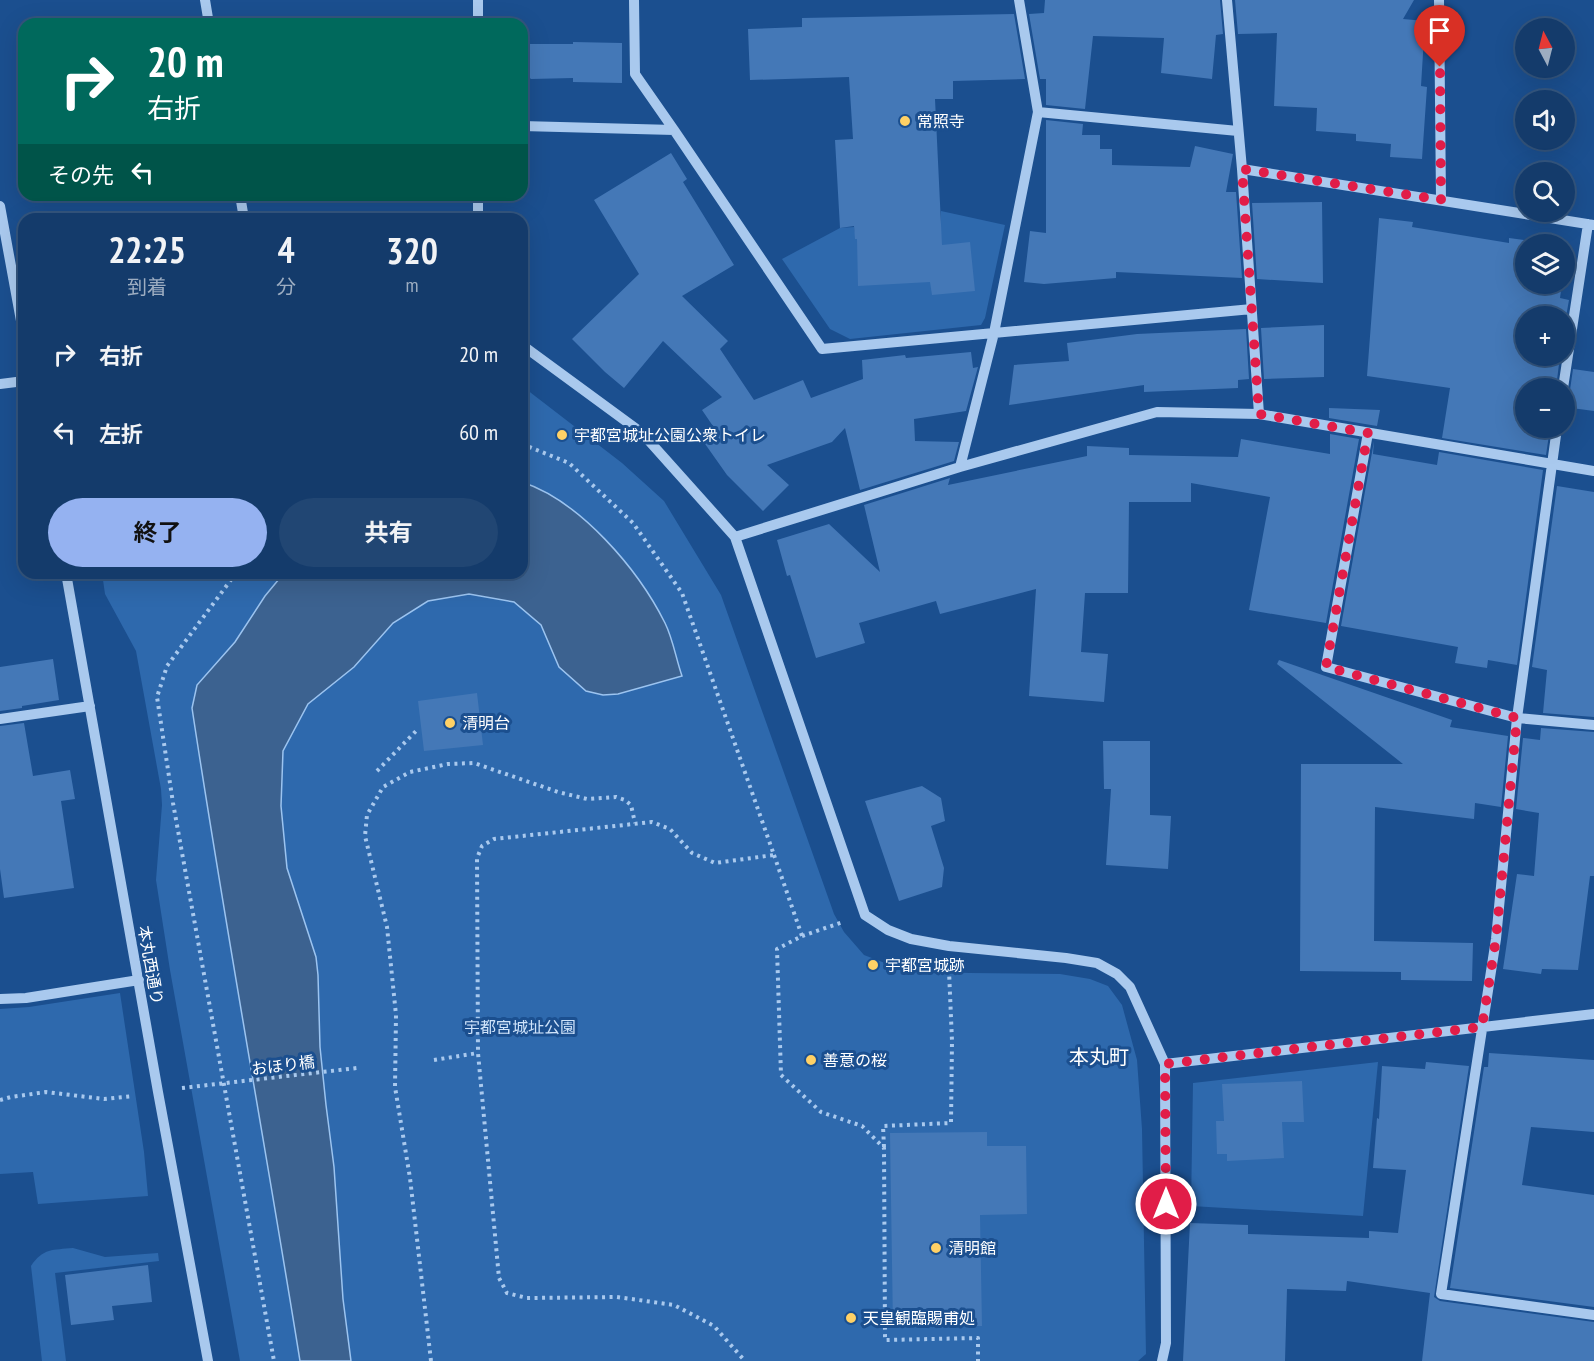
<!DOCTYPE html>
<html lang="ja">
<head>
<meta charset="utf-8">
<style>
  body { margin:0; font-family:"PT Sans Narrow","Noto Sans JP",sans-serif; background:#214673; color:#f1f3f6; height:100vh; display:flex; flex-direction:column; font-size:22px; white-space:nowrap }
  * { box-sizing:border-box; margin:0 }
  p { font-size:20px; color:#9dadc1 }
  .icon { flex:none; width:33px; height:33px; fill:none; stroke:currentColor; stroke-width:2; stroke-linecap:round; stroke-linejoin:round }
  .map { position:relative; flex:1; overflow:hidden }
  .panel { position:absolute; left:18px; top:213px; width:510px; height:366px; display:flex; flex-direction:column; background:#143b6b; border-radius:18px; box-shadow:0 6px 24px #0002,0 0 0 2px #33557e }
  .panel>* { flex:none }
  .guide { position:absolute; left:18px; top:18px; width:510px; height:183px; border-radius:18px; box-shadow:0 6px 24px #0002,0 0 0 2px #33557e; background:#00695c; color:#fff; overflow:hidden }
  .needle { width:39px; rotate:353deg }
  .fabs { position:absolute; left:1515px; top:18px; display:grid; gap:12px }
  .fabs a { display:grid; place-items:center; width:60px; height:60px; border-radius:50%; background:#143b6b; box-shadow:0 6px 24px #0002,0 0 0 2px #33557e; font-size:30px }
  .pin { position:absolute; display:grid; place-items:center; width:51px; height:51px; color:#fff; margin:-62px -26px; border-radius:50% 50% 50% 0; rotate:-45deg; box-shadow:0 0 6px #0007 }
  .pin .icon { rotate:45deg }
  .me { position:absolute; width:66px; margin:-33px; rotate:0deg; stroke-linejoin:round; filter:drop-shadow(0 0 4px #0008) }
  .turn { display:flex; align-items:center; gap:21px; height:126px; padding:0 30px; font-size:27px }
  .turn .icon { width:78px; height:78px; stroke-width:2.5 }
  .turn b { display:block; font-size:42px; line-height:51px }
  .then { display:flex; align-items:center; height:57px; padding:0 30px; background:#0003; gap:12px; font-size:22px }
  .eta { display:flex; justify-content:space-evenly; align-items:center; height:102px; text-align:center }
  .eta b { font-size:36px; font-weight:700; line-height:42px }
  .cta { display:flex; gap:12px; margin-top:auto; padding:12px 30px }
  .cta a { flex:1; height:69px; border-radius:36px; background:#95b2f1; color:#111; font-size:24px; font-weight:700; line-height:69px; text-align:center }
  .cta a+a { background:#214673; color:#f1f3f6 }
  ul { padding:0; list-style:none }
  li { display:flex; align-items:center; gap:18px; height:78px; padding:0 30px }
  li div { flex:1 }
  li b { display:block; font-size:22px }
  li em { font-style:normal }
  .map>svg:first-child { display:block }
  .green { fill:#2e69ad }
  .water { fill:#3c6290; stroke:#9cc4f0; stroke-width:1.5 }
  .building { fill:#4478b7 }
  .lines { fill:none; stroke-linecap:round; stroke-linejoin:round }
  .path { stroke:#a9c9ee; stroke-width:4; stroke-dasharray:3 4.5; stroke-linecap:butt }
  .minor { stroke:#a9c9ee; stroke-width:10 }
  .route { stroke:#e11d48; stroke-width:10; stroke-dasharray:0 18 }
  .poi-dot { fill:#ffd166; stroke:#1b4f8f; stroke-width:2 }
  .labels { text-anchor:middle; stroke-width:6; stroke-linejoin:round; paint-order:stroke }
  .poi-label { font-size:16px; fill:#fff; stroke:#1b4f8f; text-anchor:start }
  .street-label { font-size:16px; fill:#fff; stroke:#1b4f8f }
  .park-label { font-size:16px; fill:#cfe3fa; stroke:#1b4f8f }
  .quarter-label { font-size:20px; fill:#fff; stroke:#1b4f8f }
</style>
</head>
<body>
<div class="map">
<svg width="1594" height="1361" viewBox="0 0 1594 1361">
  <rect width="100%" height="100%" fill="#1b4f8f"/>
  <!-- green -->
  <path class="green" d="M941 211 1005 225 985 318 981 325 850 339 830 329 782 259 840 228 854 227 856 239 941 234Z
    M522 386 622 463 664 501 721 595 834 914 844 932 864 955 903 970 969 973 1060 974 1090 979 1108 986 1122 1005 1137 1060 1142 1129 1146 1354 1138 1361H240L170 970 156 880 162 805 161 789 136 651 105 594 102 573H522Z
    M120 993 144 1152 148 1196 38 1204 33 1172 0 1174V1009L29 1007Z
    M1378 1062 1363 1216 1191 1206 1193 1083Z
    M73 1248 105 1257 158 1253 159 1261 55 1273 66 1361H42L31 1266C43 1248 53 1250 73 1248Z"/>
  <!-- water -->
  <path class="water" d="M522 482C580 501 638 569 665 623 673 639 676 659 682 676L618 694 603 695 586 691 559 667 541 625 514 602 469 594 428 601 393 623 354 667 308 704 283 751 281 806 287 868 316 957 318 975 320 1047 326 1105 334 1167 343 1299 351 1361H300C265 1143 225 926 192 708L197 685 235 642 265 596 284 573H522Z"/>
  <!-- building -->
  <path class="building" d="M1045 0H1220L1223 34 1216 35 1212 79 1161 73 1164 38 1093 36 1085 109 1046 105V79H1040L1029 14 1044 13Z
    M1235 0H1414L1403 19 1425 21 1421 86 1427 87 1422 159 1390 157 1391 144 1356 141V134L1316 131 1317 108 1274 106 1277 33 1238 34Z
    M1014 14 1025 79 953 81V99H935L942 245 970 242 975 291 932 295 930 282 858 286 857 239H855L854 226 840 228 835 140 853 139 849 77 750 80 748 29 802 27V18Z
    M573 42 622 43V83L573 82V78L531 79 522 70V44H573Z
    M1046 120 1083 124 1082 135H1100V149H1112V165L1190 167 1195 146 1233 154 1226 192H1236L1242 278 1116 272V278L1044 284 1024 282 1030 231 1046 233Z
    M671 153 687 179 683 182 734 265 682 296 728 341 720 349 754 400 803 380 811 398 863 379 862 360 905 355 906 358 971 352 973 368 978 367 966 411 914 419 915 441 959 442 954 461 860 490 845 428 832 442 767 465 789 485 763 511 727 475 703 441 717 432 702 410 722 397 663 341 624 388 605 372 572 339 639 274 594 200Z
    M1322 202 1323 283 1257 279 1252 203Z
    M1379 218 1413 222 1412 227 1509 243V238L1553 244H1526V284H1562L1560 298 1569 300 1564 328V316H1526V356H1560L1556 388H1526V428H1550L1546 455 1442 438 1450 388 1367 376Z
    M1324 325V377L1264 379 1261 328Z
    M1246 329 1249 379 1238 380V388L1144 392V385L1009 405 1014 365 1069 361 1067 343 1137 334Z
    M1573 369 1594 372V411L1564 407V395L1570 390Z
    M1329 408 1380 410 1377 426 1329 418Z
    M1330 434 1359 439 1326 623 1249 610 1270 497 1191 483V502H1129L1128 593H1085L1081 652 1108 654 1104 702 1029 696 1036 589 940 614 936 601 859 623 865 643 816 658 790 575 787 576 777 540 829 524 880 572 864 505 950 478 948 485 1087 456V446L1129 448V455L1238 457 1241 439 1330 454Z
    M1374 441 1373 454 1437 465 1439 452 1543 470 1517 665 1488 660 1487 668 1455 663 1458 647 1341 626Z
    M1557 486 1594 492V717L1543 713 1547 670 1532 667Z
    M53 659 59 700 22 706V708L0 711V667Z
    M1279 660 1452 720 1450 727 1508 736 1501 807 1475 803 1474 819 1375 807 1374 941 1473 943 1472 981 1401 980V972L1300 971 1301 764H1403L1277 664Z
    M477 693 483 745 424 751 418 701Z
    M24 723 33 776 70 770 75 799 61 801 74 888 4 898 0 869V726Z
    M1541 728 1594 732V876H1590L1578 970 1542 969 1541 974 1503 969 1517 874 1534 876 1539 813 1516 809 1523 738 1540 740Z
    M1103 741H1150V815L1171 816 1168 869 1106 865 1111 789H1104Z
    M922 786 941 798 945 821 931 826 944 868 942 887 899 901 865 801Z
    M1489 1053 1594 1060V1132L1531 1127 1522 1185 1594 1195V1307L1450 1288 1484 1067H1488Z
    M1426 1062 1469 1066 1434 1297 1440 1301 1594 1322V1361H1422L1430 1293 1347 1281 1346 1291 1287 1289 1285 1361H1183L1190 1223 1248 1225V1234L1369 1238V1231L1398 1233 1406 1170 1373 1168 1377 1118 1379 1119 1382 1066 1425 1069Z
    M1302 1081 1304 1122H1282L1284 1158 1227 1161V1154H1217L1216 1121H1224L1222 1084Z
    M987 1132V1146H1026L1027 1214 980 1215 982 1326 893 1327 890 1133Z
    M148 1265 152 1302 112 1306 114 1320 71 1325 65 1275Z"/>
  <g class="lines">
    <!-- path -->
    <path class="path" d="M522 444 569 463 633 523 682 593 774 855 715 863 692 853 670 829 652 822 494 839 482 846 477 858 478 1053 499 1278 507 1293 527 1298 617 1297 674 1305 714 1326 745 1361
      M236 573 167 666 157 697 173 803 274 1361
      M377 771 417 730
      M774 855 802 936 777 949 781 1075 821 1112 862 1126 884 1148 885 1340 978 1338V1361
      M802 936 843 922
      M434 1060 478 1053
      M182 1088 357 1068
      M0 1100 11 1097 46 1092 104 1099 133 1096
      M884 1147 883 1126 951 1123 952 1041 949 971
      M431 1361 410 1178 395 1087 396 1015 387 927 365 836 367 815 383 787 410 772 448 764 474 763 558 792 587 799 616 797 625 800 631 805 635 823"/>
    <!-- minor -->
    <path class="minor" d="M205 0 209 24
      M634 0 635 74 674 130
      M1227 0 1242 169 1259 414
      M1439 0 1441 200
      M478 24V0
      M1038 112 1238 131
      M522 126 674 130 822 349 1252 309
      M1242 169 1594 225
      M240 195 244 219
      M478 195V219
      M0 206 24 337
      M522 345 642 433 735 537 865 915 888 930 911 939 949 946 1066 958 1097 963 1117 974 1130 987 1165 1064 1166 1343 1162 1361
      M0 384 24 381
      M1563 388 1588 224
      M1557 428 1517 718 1496 939 1441 1294 1594 1315
      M1368 433 1326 667 1517 718 1594 725
      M960 467 994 333 1038 112 1019 0
      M735 537 960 467 1157 412 1259 414 1594 471
      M66 573 158 1092 208 1361
      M0 719 90 706
      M0 999 26 998 139 980
      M1165 1064 1594 1014"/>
  </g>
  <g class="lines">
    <!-- route -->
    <path class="route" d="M1166 1204 1165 1064 1482 1027 1496 939 1517 718 1326 667 1368 433 1259 414 1242 169 1441 200 1440 67"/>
  </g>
  <!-- markers -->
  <g class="poi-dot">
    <circle cx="905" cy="121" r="6"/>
    <circle cx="562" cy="435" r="6"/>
    <circle cx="450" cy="723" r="6"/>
    <circle cx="873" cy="965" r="6"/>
    <circle cx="811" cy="1060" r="6"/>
    <circle cx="936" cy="1248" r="6"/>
    <circle cx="851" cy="1318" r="6"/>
  </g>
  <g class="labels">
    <!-- poi labels -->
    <g class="poi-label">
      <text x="917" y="127">常照寺</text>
      <text x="574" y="441">宇都宮城址公園公衆トイレ</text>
      <text x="462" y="729">清明台</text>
      <text x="885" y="971">宇都宮城跡</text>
      <text x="823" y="1066">善意の桜</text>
      <text x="948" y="1254">清明館</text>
      <text x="863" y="1324">天皇観臨賜甫処</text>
    </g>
    <!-- street labels -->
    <g class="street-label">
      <text transform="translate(151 965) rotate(80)" y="6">本丸西通り</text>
      <text transform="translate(283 1065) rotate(-7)" y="6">おほり橋</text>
    </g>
    <!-- park labels -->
    <g class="park-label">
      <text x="520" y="1033">宇都宮城址公園</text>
    </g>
    <!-- quarter labels -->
    <g class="quarter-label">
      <text x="1099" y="1064">本丸町</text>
    </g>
  </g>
</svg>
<div class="fabs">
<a><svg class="needle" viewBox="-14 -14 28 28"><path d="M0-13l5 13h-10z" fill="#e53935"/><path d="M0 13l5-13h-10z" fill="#9dadc1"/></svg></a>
<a><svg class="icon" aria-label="sound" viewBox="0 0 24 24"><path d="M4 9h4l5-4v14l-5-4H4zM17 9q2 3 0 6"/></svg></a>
<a><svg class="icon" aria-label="search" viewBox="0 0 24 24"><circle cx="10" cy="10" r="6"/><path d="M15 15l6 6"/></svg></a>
<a><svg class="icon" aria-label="layers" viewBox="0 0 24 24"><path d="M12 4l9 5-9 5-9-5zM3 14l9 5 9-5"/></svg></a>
<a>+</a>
<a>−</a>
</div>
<div class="pin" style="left:1440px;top:67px;background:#d93025"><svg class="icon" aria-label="arrive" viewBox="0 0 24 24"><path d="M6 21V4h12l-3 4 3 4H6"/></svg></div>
<svg class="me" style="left:1166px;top:1204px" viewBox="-20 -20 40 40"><circle r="17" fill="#e11d48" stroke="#fff" stroke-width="3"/><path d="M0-11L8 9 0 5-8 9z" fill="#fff"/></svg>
<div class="guide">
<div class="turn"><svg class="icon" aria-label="right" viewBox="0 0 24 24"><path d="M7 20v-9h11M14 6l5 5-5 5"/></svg><div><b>20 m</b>右折</div></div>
<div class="then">その先<svg class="icon" aria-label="left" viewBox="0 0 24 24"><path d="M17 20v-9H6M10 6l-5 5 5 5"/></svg></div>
</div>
<section class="panel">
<div class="eta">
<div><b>22:25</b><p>到着</p></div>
<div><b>4</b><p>分</p></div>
<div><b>320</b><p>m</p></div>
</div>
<ul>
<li><svg class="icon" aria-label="right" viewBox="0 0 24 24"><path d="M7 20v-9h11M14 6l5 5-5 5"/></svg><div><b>右折</b></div><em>20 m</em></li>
<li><svg class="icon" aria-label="left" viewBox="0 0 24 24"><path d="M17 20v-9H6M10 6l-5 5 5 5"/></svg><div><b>左折</b></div><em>60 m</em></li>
</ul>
<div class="cta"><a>終了</a><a>共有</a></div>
</section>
</div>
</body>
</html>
